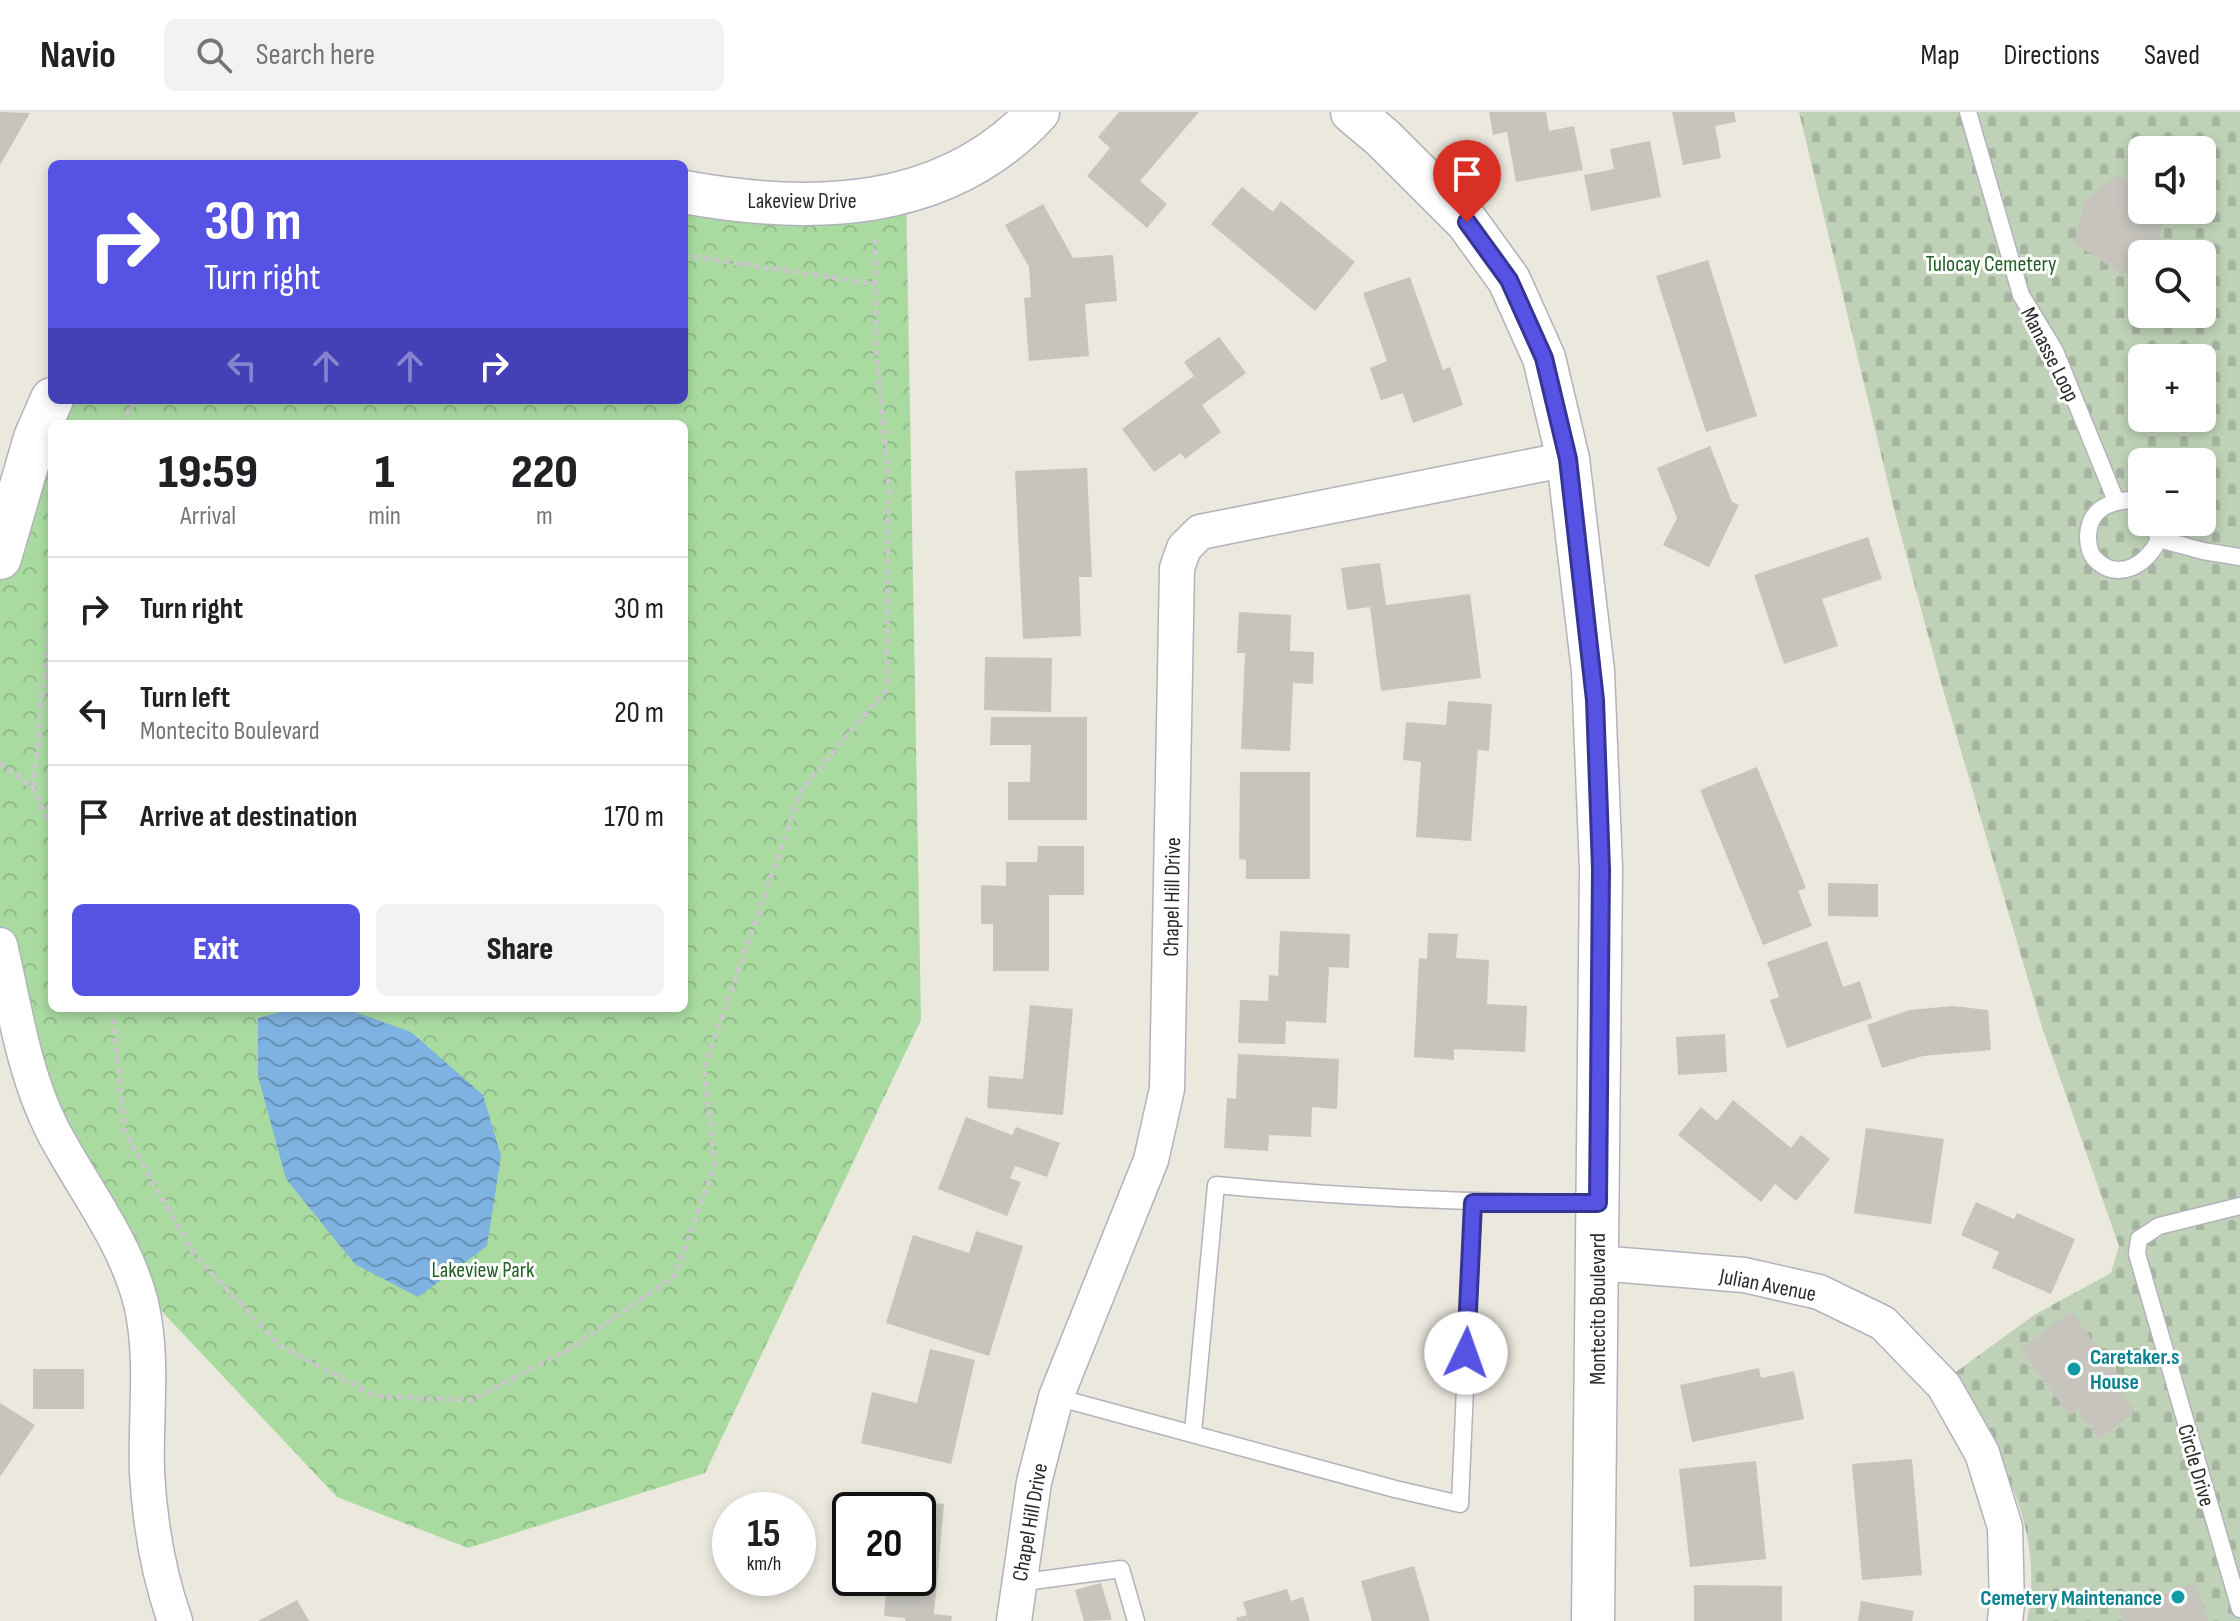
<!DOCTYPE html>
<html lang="en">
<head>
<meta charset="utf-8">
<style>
  body { margin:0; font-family:"Sofia Sans Condensed",sans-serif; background:#f2f2f2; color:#202124; height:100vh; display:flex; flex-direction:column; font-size:30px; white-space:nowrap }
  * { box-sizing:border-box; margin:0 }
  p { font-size:26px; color:#757577 }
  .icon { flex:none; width:44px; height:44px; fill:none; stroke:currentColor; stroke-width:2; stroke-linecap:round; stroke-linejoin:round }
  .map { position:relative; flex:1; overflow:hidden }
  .details { position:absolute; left:48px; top:308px; width:640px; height:592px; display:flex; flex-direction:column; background:#fff; border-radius:12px; box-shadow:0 4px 12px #0003 }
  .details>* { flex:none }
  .banner { position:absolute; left:48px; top:48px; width:640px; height:244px; border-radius:12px; box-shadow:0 4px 12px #0003; background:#5552e4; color:#fff; overflow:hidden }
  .fabs { position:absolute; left:2128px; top:24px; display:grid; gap:16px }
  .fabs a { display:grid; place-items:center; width:88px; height:88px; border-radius:12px; background:#fff; box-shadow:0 4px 12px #0003; font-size:40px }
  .speed { position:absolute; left:712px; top:1380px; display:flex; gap:16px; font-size:40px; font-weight:700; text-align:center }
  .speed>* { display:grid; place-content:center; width:104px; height:104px; border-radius:50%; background:#fff; box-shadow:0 4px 12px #0003; line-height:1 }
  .speed small { font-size:20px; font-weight:400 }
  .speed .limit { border:4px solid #111; border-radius:12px; background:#fff; color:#111 }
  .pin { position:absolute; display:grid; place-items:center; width:68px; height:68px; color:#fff; margin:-82px -34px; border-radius:50% 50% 50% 0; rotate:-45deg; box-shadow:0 0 8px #0007 }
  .pin .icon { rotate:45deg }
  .me { position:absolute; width:88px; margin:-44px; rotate:3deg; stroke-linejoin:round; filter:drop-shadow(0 0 6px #0008) }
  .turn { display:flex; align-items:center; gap:28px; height:168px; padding:0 24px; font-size:36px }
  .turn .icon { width:104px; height:104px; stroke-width:2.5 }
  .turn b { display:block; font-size:56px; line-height:68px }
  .lanes { display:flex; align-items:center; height:76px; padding:0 24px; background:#0003; justify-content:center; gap:40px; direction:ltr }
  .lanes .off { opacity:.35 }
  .eta { display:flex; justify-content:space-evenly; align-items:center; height:136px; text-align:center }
  .eta b { font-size:48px; font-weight:800; line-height:56px }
  .primary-button { display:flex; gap:16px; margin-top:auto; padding:16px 24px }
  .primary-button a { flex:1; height:92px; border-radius:12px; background:#5552e4; color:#fff; font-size:32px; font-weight:800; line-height:92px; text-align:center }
  .primary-button a+a { background:#f2f2f2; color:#202124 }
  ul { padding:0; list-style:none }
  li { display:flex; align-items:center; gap:24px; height:104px; padding:0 24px; border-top:2px solid #e0e0e0 }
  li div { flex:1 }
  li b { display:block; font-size:30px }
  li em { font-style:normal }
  header { display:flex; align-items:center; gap:48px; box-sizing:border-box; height:112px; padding:0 40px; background:#fff; border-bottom:2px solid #e0e0e0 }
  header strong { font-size:38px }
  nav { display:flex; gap:44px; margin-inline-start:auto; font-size:28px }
  .search { width:560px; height:72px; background:#f2f2f2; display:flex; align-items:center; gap:20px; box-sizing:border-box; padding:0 28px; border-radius:12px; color:#757577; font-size:30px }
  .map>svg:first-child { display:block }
  .forest { fill:url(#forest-crowns); fill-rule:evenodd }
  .cemetery { fill:url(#cemetery-stones); fill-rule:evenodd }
  .water { fill:url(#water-waves) }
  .building { fill:#c6c4bd }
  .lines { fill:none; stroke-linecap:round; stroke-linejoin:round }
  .service-casing { stroke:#b2b2bc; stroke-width:19 }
  .minor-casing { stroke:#b2b2bc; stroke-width:37 }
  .tertiary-casing { stroke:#b2b2bc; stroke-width:45 }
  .path { stroke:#c8c8c8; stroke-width:5; stroke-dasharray:6 4; stroke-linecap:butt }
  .service { stroke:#fff; stroke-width:16 }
  .minor { stroke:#fff; stroke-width:34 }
  .tertiary { stroke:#fff; stroke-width:42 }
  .route-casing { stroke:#373594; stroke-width:20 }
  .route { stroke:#5552e4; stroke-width:14 }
  .culture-dot { fill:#0f9aa8; stroke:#fff; stroke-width:3 }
  .labels { text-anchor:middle; stroke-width:6; stroke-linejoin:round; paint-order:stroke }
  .street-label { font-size:22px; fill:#2a2a2a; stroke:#fff }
  .park-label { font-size:22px; fill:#235f23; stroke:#fff }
  .culture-label { font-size:22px; font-weight:bold; fill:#0d838f; stroke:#fff; text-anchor:start }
</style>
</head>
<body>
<header>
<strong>Navio</strong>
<div class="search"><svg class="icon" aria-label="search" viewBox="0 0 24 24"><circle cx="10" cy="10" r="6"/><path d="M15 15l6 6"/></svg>Search here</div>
<nav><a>Map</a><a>Directions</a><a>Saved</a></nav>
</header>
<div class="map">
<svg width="2240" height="1509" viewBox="0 0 2240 1509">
  <defs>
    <pattern id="forest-crowns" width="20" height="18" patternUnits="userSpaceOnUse" patternTransform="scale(2)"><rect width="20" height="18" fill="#a9dba1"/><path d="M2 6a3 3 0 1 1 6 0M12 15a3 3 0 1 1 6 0" fill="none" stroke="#92bc8b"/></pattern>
    <pattern id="cemetery-stones" width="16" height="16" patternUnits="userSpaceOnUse" patternTransform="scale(2)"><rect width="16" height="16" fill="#bfd2b7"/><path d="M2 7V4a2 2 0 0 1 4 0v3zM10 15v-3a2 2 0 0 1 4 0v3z" fill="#a4b49e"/></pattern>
    <pattern id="water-waves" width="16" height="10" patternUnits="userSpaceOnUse" patternTransform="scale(2)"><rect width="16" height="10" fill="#7eb2e0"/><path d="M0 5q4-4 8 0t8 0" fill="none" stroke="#6791b6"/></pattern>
  </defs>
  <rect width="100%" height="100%" fill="#ebe8de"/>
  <!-- forest -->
  <path class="forest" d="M684 80H906L921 908 705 1361 468 1436 337 1385 136 1172 53 1018 0 833V446L52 288H684ZM52 312H684V896H52Z"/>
  <!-- cemetery -->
  <path class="cemetery" d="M1799 0H2240V1509H2027C2046 1413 1998 1341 1952 1263L2034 1203 2111 1161 2119 1134 2042 915 1942 574 1896 405ZM2142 38H2202V98H2142ZM2142 142H2202V202H2142ZM2142 246H2202V306H2142ZM2142 350H2202V410H2142Z"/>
  <!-- water -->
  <path class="water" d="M296 896H344L411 920 483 983 501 1044 487 1134 418 1185 355 1152 286 1067 258 964V906Z"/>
  <!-- building -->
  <path class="building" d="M0 0 30 1 0 53Z
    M1119 0H1199L1140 69 1167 92 1147 116 1087 64 1110 36 1098 25Z
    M1489 0H1546L1549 19 1574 14 1583 58 1516 70 1507 20 1493 23Z
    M1672 0H1734L1736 10 1715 14 1721 46 1683 53Z
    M1650 29 1661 85 1591 99 1584 63 1614 57 1610 37Z
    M2118 62 2142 78V98H2166L2157 135 2149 142H2142V148L2123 163 2074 131 2084 90Z
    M1242 75 1273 100 1281 89 1355 150 1315 199 1211 112Z
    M1043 92 1073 146 1113 143 1117 189 1085 192 1089 244 1029 249 1024 186 1031 185 1029 155 1005 113Z
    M1708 148 1757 304 1706 320 1656 164Z
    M1410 165 1443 258 1450 255 1463 293 1413 311 1403 281 1381 288 1370 256 1387 249 1363 181Z
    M1219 225 1246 261 1202 293 1221 320 1185 347 1181 341 1154 360 1122 317 1194 264 1184 250Z
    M1710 334 1732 390 1739 393 1709 455 1663 433 1677 406 1657 356Z
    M1087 356 1092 465H1079L1081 524 1023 527 1015 359Z
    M1868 425 1882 467 1822 487 1838 534 1784 552 1754 463Z
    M1380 451 1386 493 1470 482 1481 566 1381 579 1370 495 1347 498 1341 456Z
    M1239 500 1291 503 1290 539 1314 540 1313 572 1293 571 1290 639 1241 637 1245 541H1237Z
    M985 545 1052 546 1051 600 984 598Z
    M1448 589 1492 592 1489 639 1478 638 1471 729 1416 725 1421 650 1403 648 1406 610 1446 613Z
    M991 605H1087V708H1008V670H1030L1031 633H990Z
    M1757 655 1806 776 1798 779 1812 814 1763 833 1700 678Z
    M1240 660H1310V767H1246V748L1239 747Z
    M1038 734H1084V783H1049V859H993V812H981V773L1006 774V750H1037Z
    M1828 771 1878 772V805L1828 804Z
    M1280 819 1350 822 1349 856 1329 855 1326 911 1286 909 1285 932 1238 931 1240 888 1268 889 1269 863 1278 864Z
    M1428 821 1458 822 1456 846 1489 848 1487 892 1527 894 1525 940 1454 937V948L1414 945 1419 846 1427 847Z
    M1827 829 1843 875 1860 869 1872 906 1787 936 1770 888 1779 885 1767 850Z
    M1030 893 1073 897 1063 1003 987 996 989 964 1023 967Z
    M1953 894 1988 898 1991 938 1923 944 1882 956 1867 913 1909 898Z
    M1725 922 1727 960 1678 963 1676 925Z
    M1238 942 1339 947 1337 997 1312 995 1311 1025 1269 1023 1268 1039 1224 1036 1227 986 1236 987Z
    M1733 988 1791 1036 1801 1023 1830 1047 1796 1089 1775 1072 1761 1090 1678 1023 1701 995 1717 1009Z
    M966 1005 1012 1023 1016 1015 1060 1031 1047 1065 1015 1054 1010 1066 1021 1070 1007 1104 938 1077Z
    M1866 1016 1944 1027 1931 1112 1854 1101Z
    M1976 1090 2014 1107 2017 1101 2075 1127 2051 1182 1992 1156 1999 1140 1961 1123Z
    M976 1119 1023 1134 989 1244 886 1211 913 1123 969 1141Z
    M2071 1199 2129 1277 2122 1282 2135 1299 2099 1327 2078 1298 2070 1304 2020 1237Z
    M930 1237 975 1248 951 1352 861 1331 872 1280 917 1291Z
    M1759 1256 1761 1266 1794 1259 1804 1307 1692 1330 1680 1273Z
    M33 1257H84V1297H33Z
    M0 1291 35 1313 0 1365Z
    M1912 1347 1922 1463 1862 1468 1852 1352Z
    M1756 1349 1766 1447 1690 1455 1679 1357Z
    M894 1387 944 1392 934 1502 952 1504 951 1509H905V1506L884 1504 887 1466H918V1398H893Z
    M1414 1454 1430 1509H1372L1361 1469Z
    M1101 1471 1112 1508 1084 1509 1075 1478Z
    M2195 1471 2208 1509H2123L2119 1498Z
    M1694 1473 1782 1474V1509H1694Z
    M1287 1477 1291 1489 1303 1485 1310 1509H1237L1236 1506 1247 1503 1243 1490Z
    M297 1488 309 1509H258Z
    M1861 1489 1914 1499 1912 1509H1858Z"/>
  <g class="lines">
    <!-- service casing -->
    <g class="service-casing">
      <path id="service" d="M1968 0 2021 183 2055 239 2116 389
        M2142 397 2130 388C2107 390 2089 398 2088 424 2088 432 2089 441 2095 447 2118 471 2148 452 2159 427L2152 410
        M2159 427 2203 439 2240 445
        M2240 1094 2159 1114 2139 1127 2137 1142 2240 1497
        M1056 1285 1395 1377 1460 1392 1473 1091
        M1193 1321 1216 1073C1343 1085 1469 1091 1597 1091
        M1018 1471 1121 1457 1136 1509"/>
    </g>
    <!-- minor casing -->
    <g class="minor-casing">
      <path id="minor" d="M0 833C15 896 23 960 53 1019 83 1076 125 1128 141 1191 154 1246 145 1305 147 1361 150 1412 158 1461 175 1509
        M1598 1151 1744 1163 1819 1180 1883 1211 1944 1274 1982 1341 2005 1415 2007 1492 2005 1509
        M1014 1509 1034 1370 1056 1285 1151 1048 1167 977 1177 456 1184 436 1200 420 1568 347"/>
    </g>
    <!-- tertiary casing -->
    <g class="tertiary-casing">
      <path id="tertiary" d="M1352 0 1383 26 1467 110 1509 168 1544 246 1568 347 1593 559 1601 757 1593 1509
        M684 80C811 103 945 101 1038 0
        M0 446 35 326 52 287"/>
    </g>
    <!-- path -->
    <path class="path" d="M684 143 875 172
      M121 312 135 288
      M0 651 33 676 52 716
      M33 676 52 490
      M112 896 124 1018 193 1141 279 1233 375 1284 472 1288 569 1237 675 1164 715 1052 704 956 802 677 886 578 889 374 876 237 875 126"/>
    <!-- service -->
    <use href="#service" class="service"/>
    <!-- minor -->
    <use href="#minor" class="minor"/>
    <!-- tertiary -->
    <use href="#tertiary" class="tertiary"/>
  </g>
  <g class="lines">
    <!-- route casing -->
    <g class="route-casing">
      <path id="route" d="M1466 1241 1473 1091H1598L1601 757 1595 588 1568 347 1544 246 1509 168 1467 110"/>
    </g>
    <!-- route -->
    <use href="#route" class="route"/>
  </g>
  <!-- markers -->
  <g class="culture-dot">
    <circle cx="2074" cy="1257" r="8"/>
    <circle cx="2178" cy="1485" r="8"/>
  </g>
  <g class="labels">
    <!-- street labels -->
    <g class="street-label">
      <text x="802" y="96">Lakeview Drive</text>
      <text transform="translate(2051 242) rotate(63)" y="8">Manasse Loop</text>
      <text transform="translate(1171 785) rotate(-89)" y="8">Chapel Hill Drive</text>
      <text transform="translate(1768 1172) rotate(11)" y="8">Julian Avenue</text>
      <text transform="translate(1597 1197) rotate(-90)" y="8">Montecito Boulevard</text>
      <text transform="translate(2197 1353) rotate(74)" y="8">Circle Drive</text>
      <text transform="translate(1029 1410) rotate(-80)" y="8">Chapel Hill Drive</text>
    </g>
    <!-- park labels -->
    <g class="park-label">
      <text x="1991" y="159">Tulocay Cemetery</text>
      <text x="483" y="1165">Lakeview Park</text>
    </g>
    <!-- culture labels -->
    <g class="culture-label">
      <text x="2090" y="1252">Caretaker.s<tspan x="2090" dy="25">House</tspan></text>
      <text x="2162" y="1493" text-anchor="end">Cemetery Maintenance</text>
    </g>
  </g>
</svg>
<div class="fabs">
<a><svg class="icon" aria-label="sound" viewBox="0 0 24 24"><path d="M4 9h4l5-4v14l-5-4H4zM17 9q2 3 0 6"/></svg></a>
<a><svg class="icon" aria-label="search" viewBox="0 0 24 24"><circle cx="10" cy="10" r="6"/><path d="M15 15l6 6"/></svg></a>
<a>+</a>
<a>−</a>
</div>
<div class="speed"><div>15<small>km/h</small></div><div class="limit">20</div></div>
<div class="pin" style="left:1467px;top:110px;background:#d93025"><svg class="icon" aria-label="arrive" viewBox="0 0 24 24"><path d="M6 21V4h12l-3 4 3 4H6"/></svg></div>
<svg class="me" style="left:1466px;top:1241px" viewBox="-20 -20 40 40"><circle r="19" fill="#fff"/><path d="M0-13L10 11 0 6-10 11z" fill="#5552e4"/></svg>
<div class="banner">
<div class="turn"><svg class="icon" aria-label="right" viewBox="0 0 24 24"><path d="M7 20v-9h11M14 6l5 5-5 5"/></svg><div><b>30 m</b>Turn right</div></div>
<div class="lanes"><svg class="icon off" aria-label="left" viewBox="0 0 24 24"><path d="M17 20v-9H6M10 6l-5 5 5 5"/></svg><svg class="icon off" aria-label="ahead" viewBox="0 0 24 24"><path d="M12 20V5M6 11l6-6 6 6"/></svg><svg class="icon off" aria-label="ahead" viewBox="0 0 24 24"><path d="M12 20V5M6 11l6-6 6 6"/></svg><svg class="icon" aria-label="right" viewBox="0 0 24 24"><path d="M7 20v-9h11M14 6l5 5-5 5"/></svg></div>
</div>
<section class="details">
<div class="eta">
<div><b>19:59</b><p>Arrival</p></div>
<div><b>1</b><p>min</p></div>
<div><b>220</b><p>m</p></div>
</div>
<ul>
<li><svg class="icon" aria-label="right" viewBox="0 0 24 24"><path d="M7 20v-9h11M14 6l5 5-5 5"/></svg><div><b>Turn right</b></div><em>30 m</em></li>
<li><svg class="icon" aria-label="left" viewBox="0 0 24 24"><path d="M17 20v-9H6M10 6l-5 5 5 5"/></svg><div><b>Turn left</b><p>Montecito Boulevard</p></div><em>20 m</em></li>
<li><svg class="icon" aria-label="arrive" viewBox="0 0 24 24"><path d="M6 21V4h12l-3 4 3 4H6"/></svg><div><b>Arrive at destination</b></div><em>170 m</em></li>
</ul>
<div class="primary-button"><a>Exit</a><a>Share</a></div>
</section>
</div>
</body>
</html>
